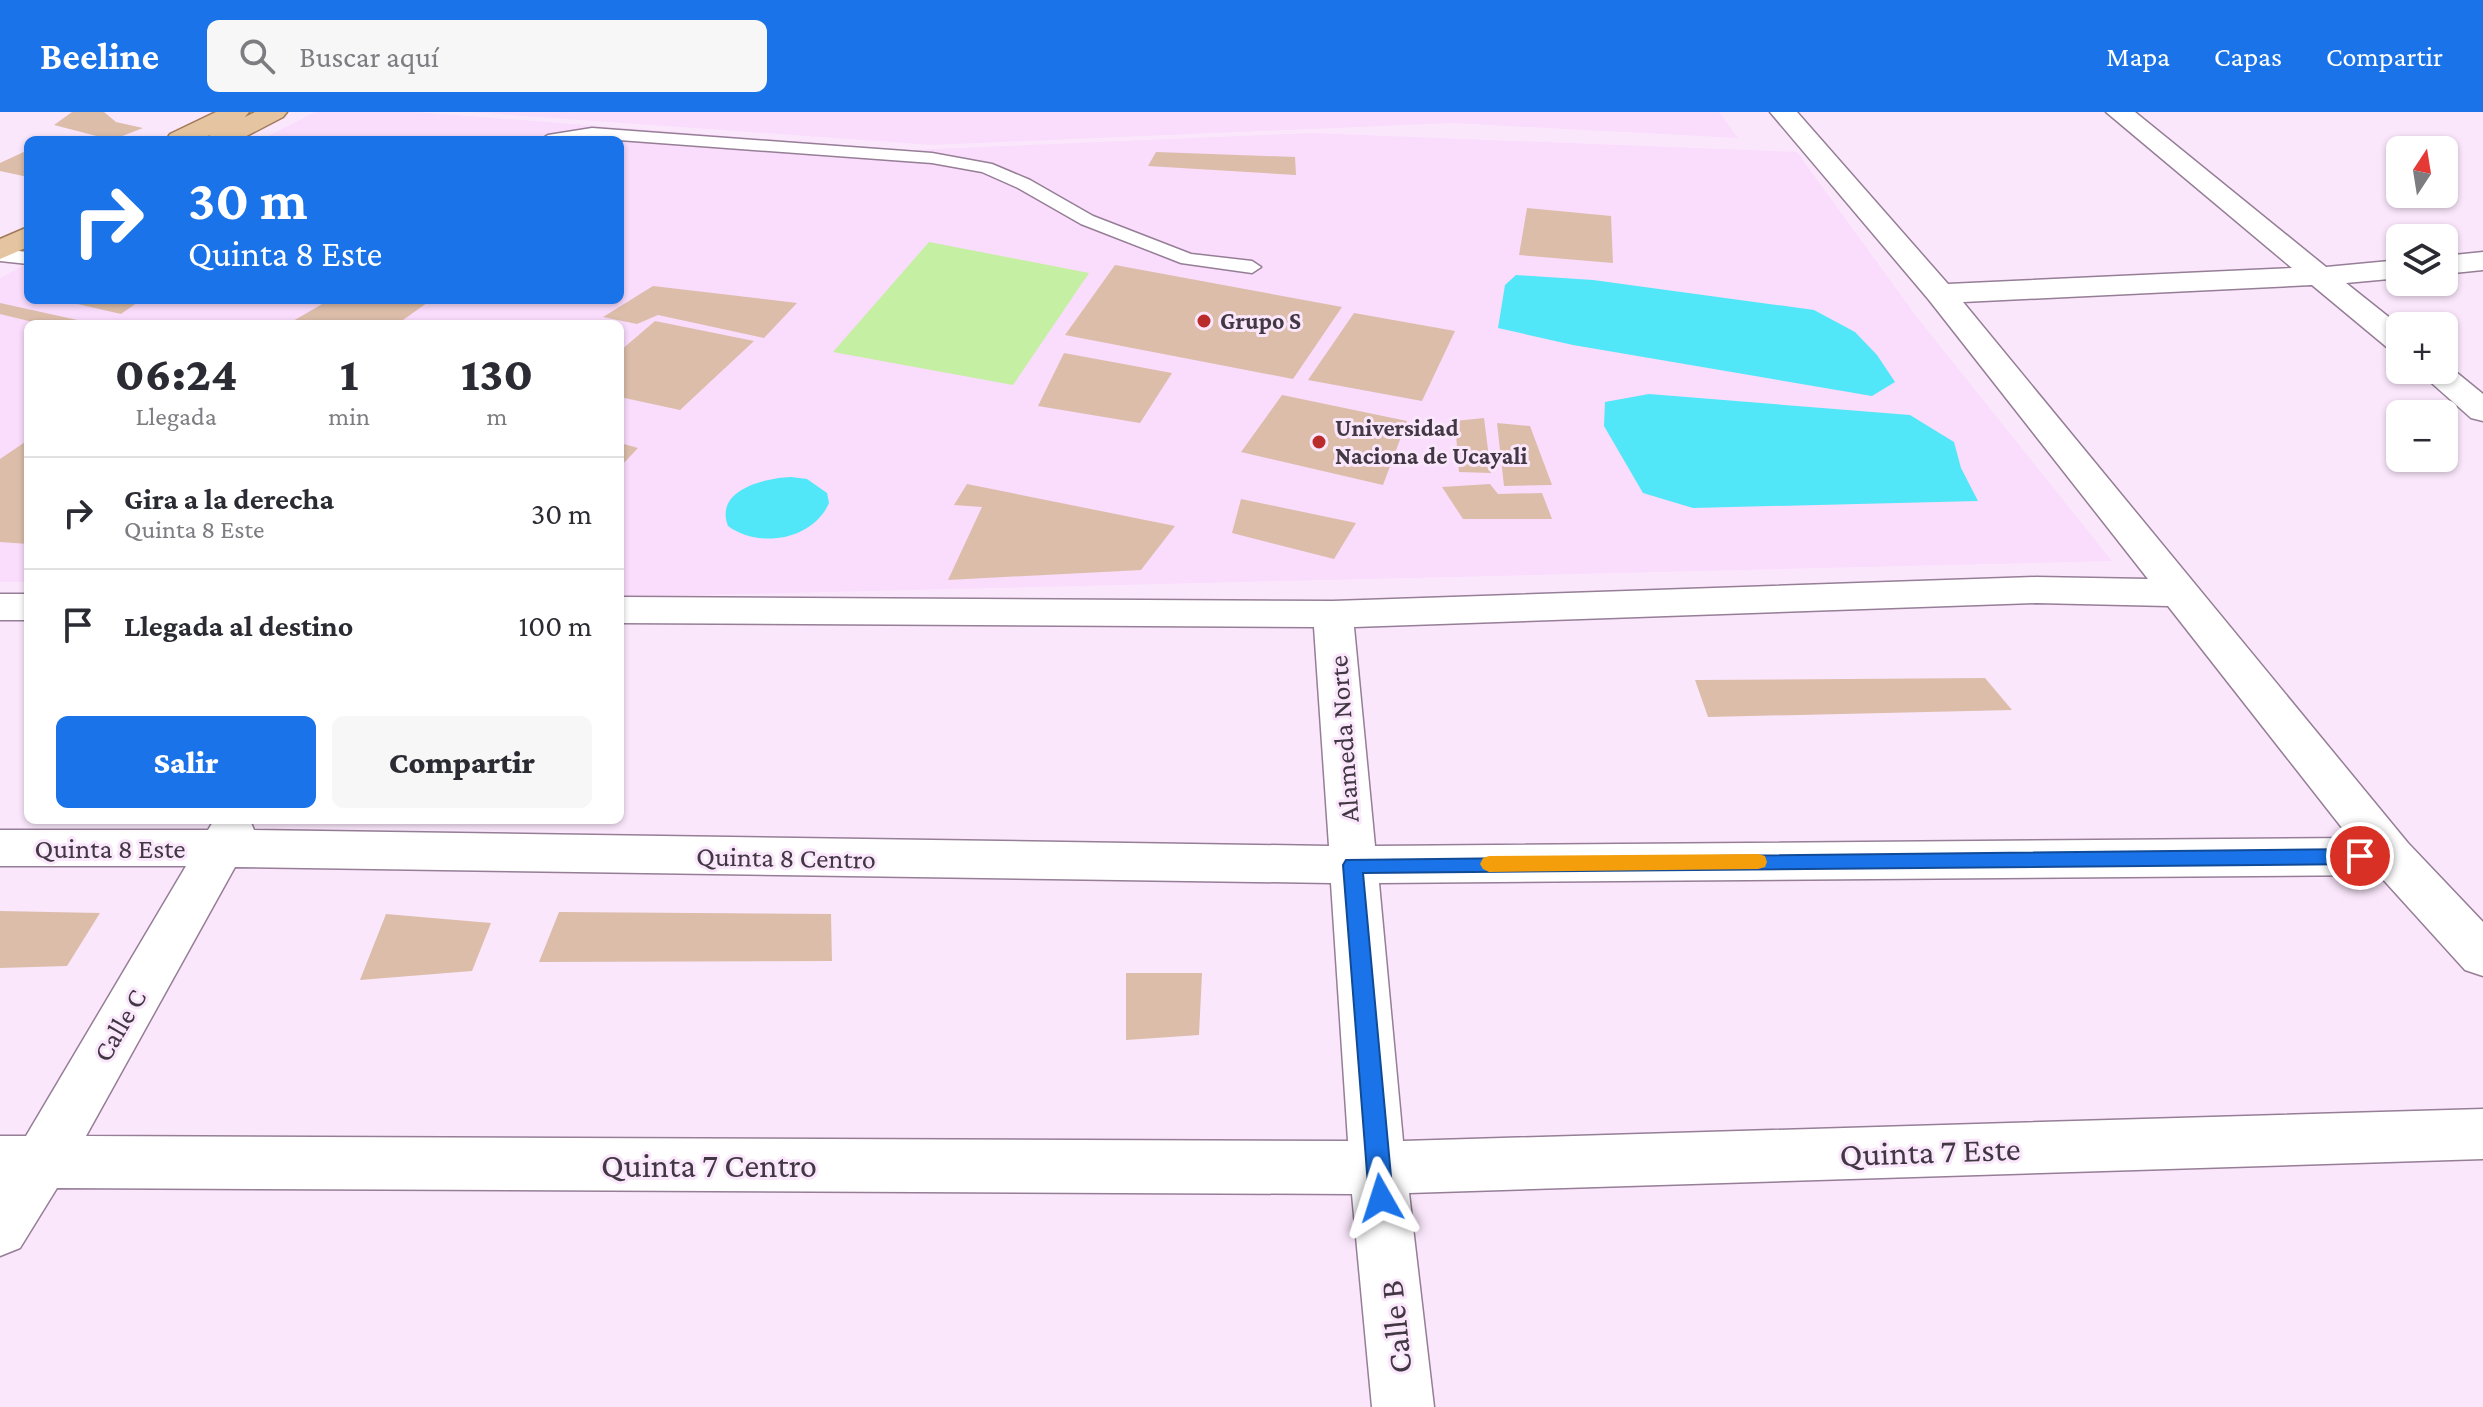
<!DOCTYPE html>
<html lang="es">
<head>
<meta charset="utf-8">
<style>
  body { margin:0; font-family:"Crimson Pro",serif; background:#f7f7f7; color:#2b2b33; height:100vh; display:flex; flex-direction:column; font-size:30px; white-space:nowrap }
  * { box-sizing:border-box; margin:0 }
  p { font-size:26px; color:#7c7c81 }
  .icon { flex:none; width:44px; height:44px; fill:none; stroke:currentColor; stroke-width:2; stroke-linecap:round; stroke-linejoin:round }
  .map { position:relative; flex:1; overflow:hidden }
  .drawer { position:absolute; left:24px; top:208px; width:600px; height:504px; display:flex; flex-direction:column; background:#fff; border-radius:12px; box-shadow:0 2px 6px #0004 }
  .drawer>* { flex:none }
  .hud { position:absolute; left:24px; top:24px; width:600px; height:168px; border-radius:12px; box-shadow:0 2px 6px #0004; background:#1a73e8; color:#fff; overflow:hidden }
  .needle { width:52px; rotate:12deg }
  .controls { position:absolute; left:2386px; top:24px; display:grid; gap:16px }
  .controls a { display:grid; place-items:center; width:72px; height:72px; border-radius:12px; background:#fff; box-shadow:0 2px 6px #0004; font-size:40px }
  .pin { position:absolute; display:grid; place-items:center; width:68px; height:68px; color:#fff; margin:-34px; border:4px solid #fff; border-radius:50%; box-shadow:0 2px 8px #0007 }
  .me { position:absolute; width:88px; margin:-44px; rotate:354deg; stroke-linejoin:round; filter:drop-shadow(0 0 6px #0008) }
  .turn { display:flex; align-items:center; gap:28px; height:168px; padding:0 32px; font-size:36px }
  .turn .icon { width:104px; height:104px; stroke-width:2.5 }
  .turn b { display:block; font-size:56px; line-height:68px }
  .eta { display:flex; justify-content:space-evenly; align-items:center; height:136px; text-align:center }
  .eta b { font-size:48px; font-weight:800; line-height:56px }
  .cta { display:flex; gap:16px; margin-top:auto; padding:16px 32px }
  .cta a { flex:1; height:92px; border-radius:12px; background:#1a73e8; color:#fff; font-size:32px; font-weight:800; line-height:92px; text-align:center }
  .cta a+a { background:#f7f7f7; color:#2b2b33 }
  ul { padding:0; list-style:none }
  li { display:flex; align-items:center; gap:24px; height:112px; padding:0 32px; border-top:2px solid #e1e1e2 }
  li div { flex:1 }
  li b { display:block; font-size:30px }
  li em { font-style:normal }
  header { display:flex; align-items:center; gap:48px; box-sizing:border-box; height:112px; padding:0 40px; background:#1a73e8; color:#fff }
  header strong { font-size:38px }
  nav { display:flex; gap:44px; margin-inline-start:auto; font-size:28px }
  .search { width:560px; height:72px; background:#f7f7f7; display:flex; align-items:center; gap:20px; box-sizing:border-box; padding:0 28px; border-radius:12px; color:#7c7c81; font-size:30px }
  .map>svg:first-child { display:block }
  .built { fill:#fadcfc }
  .green { fill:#c5efa2 }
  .water { fill:#52e7f8 }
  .building { fill:#dcbdaa }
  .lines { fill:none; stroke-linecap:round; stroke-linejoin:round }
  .lane-casing { stroke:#957e96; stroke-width:3 }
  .street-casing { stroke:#957e96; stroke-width:3 }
  .primary-casing { stroke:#a07a58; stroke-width:3 }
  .lane { fill:#fff; fill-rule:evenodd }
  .street { fill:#fff; fill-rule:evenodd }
  .primary { fill:#e5c5a1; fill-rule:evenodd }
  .route { fill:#1a73e8; stroke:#114b97; stroke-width:2 }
  .slow { fill:#f59e0b }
  .poi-dot { fill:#ba2b2b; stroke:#fbe7fc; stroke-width:3 }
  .labels { text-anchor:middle; stroke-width:6; stroke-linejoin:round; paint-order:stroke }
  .far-poi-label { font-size:24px; font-weight:bold; fill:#423843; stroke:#fbe7fc; text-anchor:start }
  .street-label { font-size:28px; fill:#423843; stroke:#fbe7fc }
  .near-street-label { font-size:34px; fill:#423843; stroke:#fbe7fc }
</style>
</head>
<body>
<header>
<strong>Beeline</strong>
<div class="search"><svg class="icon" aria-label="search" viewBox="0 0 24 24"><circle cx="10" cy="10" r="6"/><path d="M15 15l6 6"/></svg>Buscar aquí</div>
<nav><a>Mapa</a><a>Capas</a><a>Compartir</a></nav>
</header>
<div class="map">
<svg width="2483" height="1295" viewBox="0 0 2483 1295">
  <rect width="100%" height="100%" fill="#fbe7fc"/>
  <!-- built -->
  <path class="built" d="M315 0H415L912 38 1311 21 1797 40 1916 204 2112 449 620 485V212H28V470H0V166L28 151V188H620V28H261Z
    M470 0H1719L1738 26 1452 11 932 33Z"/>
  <!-- green -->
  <path class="green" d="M929 130 1089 161 1013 273 833 240Z"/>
  <!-- water -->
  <path class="water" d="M1516 163 1593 168 1814 198 1855 220 1877 243 1895 270 1872 284 1573 233 1498 216 1505 173Z
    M1649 282 1910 303 1954 330 1961 356 1978 389 1693 396 1643 381 1604 314 1605 290Z
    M791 365 807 367 827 381 829 391C813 428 759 437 728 414 714 378 765 366 791 365Z"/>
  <!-- building -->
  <path class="building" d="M72 0H104L116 10 143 16 112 28 54 13Z
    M28 38V65L0 59V51Z
    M1156 40 1295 45 1296 63 1148 54Z
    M1527 96 1611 104 1613 151 1519 143Z
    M1115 153 1342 195 1293 267 1065 223Z
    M653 174 797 191 764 226 658 203 637 212 603 205Z
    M60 188H141L121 202Z
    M329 188H431L403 208 414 212H288Z
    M0 191 91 211V212H41L0 202Z
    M1354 201 1455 219 1422 289 1308 268Z
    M655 209 754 229 680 298 620 285V239Z
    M1064 241 1172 261 1140 311 1038 294Z
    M1282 283 1407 309 1383 373 1241 340Z
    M1484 306 1491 361 1459 360 1455 309Z
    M1497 311 1530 314 1552 373 1504 374Z
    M28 328V432L0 430V347Z
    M620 331 638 336 620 355Z
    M967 372 1175 414 1141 458 948 468 982 395 954 393Z
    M1490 372 1498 382 1542 381 1552 407H1463L1442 375Z
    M1241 387 1356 411 1334 447 1232 421Z
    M1985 566 2012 598 1708 605 1695 568Z
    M0 799 100 801 67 854 0 856Z
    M559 800 831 802 832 849 539 850Z
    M386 802 491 811 472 859 360 868Z
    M1126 861H1202L1199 923 1126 928Z"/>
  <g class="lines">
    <!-- lane casing -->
    <g class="lane-casing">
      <path id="lane" d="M592 16 932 41 992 52 1030 68 1093 104 1191 142 1252 149 1261 155 1252 161 1181 151 1081 112 1018 76 982 60 932 51 592 26 540 28 548 23Z
        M0 137 28 140V152L0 149Z"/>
    </g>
    <!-- street casing -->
    <g class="street-casing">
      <path id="street" d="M1770 0H1797L1948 172 2292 156 2106 0H2135L2326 155 2400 148V166L2346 171 2400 214V240L2389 237 2312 173 1963 190 2408 731 2483 810V864L2465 858 2379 763 1379 771 1403 1029 2483 997V1047L1409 1081 1434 1295H1372L1352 1082 57 1076 20 1136 0 1144V1024H26L186 754H0V718H208L214 708H250L254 718 1329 734 1314 515 620 511V485L1333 489 2036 465 2148 467 1929 188ZM2036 491 2168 494 2350 726 1375 734 1354 515ZM235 755 1331 771 1348 1029 86 1024Z
        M2483 140V158L2444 162V144Z
        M2445 251 2483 282V309L2471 306 2417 258H2444Z
        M0 482H28V508H0Z"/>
    </g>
    <!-- primary casing -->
    <g class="primary-casing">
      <path id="primary" d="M216 0H249L245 5 255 0H287L283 5 239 28H206L210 23 199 28H166L170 22Z
        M28 115V135L0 147V127Z"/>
    </g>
    <!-- lane -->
    <use href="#lane" class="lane"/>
    <!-- street -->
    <use href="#street" class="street"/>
    <!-- primary -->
    <use href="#primary" class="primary"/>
  </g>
  <!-- route -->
  <path class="route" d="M2360 737 2367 739 2369 744 2367 750 2360 752 1363 761 1393 1086 1389 1094 1381 1097 1373 1094 1369 1086 1343 753 1346 748Z"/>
  <!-- slow -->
  <path class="slow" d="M1758 742 1765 744 1767 750 1765 755 1758 757 1489 760 1483 757 1480 752 1483 746 1489 744Z"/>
  <!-- markers -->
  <g class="poi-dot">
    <circle cx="1204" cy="209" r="8"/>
    <circle cx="1319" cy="330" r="8"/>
  </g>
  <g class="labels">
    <!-- far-poi labels -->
    <g class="far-poi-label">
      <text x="1220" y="217">Grupo S</text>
      <text x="1335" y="324">Universidad<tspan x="1335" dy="28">Naciona de Ucayali</tspan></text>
    </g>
    <!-- street labels -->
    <g class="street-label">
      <text transform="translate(1343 627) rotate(-94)" y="10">Alameda Norte</text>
      <text x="110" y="746">Quinta 8 Este</text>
      <text transform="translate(786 745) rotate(1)" y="10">Quinta 8 Centro</text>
      <text transform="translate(119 913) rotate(-60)" y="10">Calle C</text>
    </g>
    <!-- near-street labels -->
    <g class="near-street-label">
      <text transform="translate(1930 1039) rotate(-2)" y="12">Quinta 7 Este</text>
      <text x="709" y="1065">Quinta 7 Centro</text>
      <text transform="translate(1395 1215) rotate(-96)" y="12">Calle B</text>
    </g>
  </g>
</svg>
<div class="controls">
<a><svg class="needle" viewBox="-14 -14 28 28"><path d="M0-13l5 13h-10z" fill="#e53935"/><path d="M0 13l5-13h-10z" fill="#7c7c81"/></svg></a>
<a><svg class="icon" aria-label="layers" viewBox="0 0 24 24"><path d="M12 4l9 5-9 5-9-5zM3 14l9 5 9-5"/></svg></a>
<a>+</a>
<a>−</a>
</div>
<div class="pin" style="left:2360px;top:744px;background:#d93025"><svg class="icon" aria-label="arrive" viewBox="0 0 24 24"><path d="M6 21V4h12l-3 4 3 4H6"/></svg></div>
<svg class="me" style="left:1381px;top:1086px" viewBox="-20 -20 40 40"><path d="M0-17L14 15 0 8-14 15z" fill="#1a73e8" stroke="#fff" stroke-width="4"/></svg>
<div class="hud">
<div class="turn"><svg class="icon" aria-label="right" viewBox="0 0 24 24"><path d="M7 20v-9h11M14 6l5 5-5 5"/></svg><div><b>30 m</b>Quinta 8 Este</div></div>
</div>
<section class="drawer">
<div class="eta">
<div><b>06:24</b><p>Llegada</p></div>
<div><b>1</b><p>min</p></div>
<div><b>130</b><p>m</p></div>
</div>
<ul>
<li><svg class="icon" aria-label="right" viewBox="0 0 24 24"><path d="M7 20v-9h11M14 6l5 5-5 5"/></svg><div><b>Gira a la derecha</b><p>Quinta 8 Este</p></div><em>30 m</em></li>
<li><svg class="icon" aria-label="arrive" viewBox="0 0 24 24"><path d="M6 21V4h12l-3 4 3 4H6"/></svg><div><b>Llegada al destino</b></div><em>100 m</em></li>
</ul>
<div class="cta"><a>Salir</a><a>Compartir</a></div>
</section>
</div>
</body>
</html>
